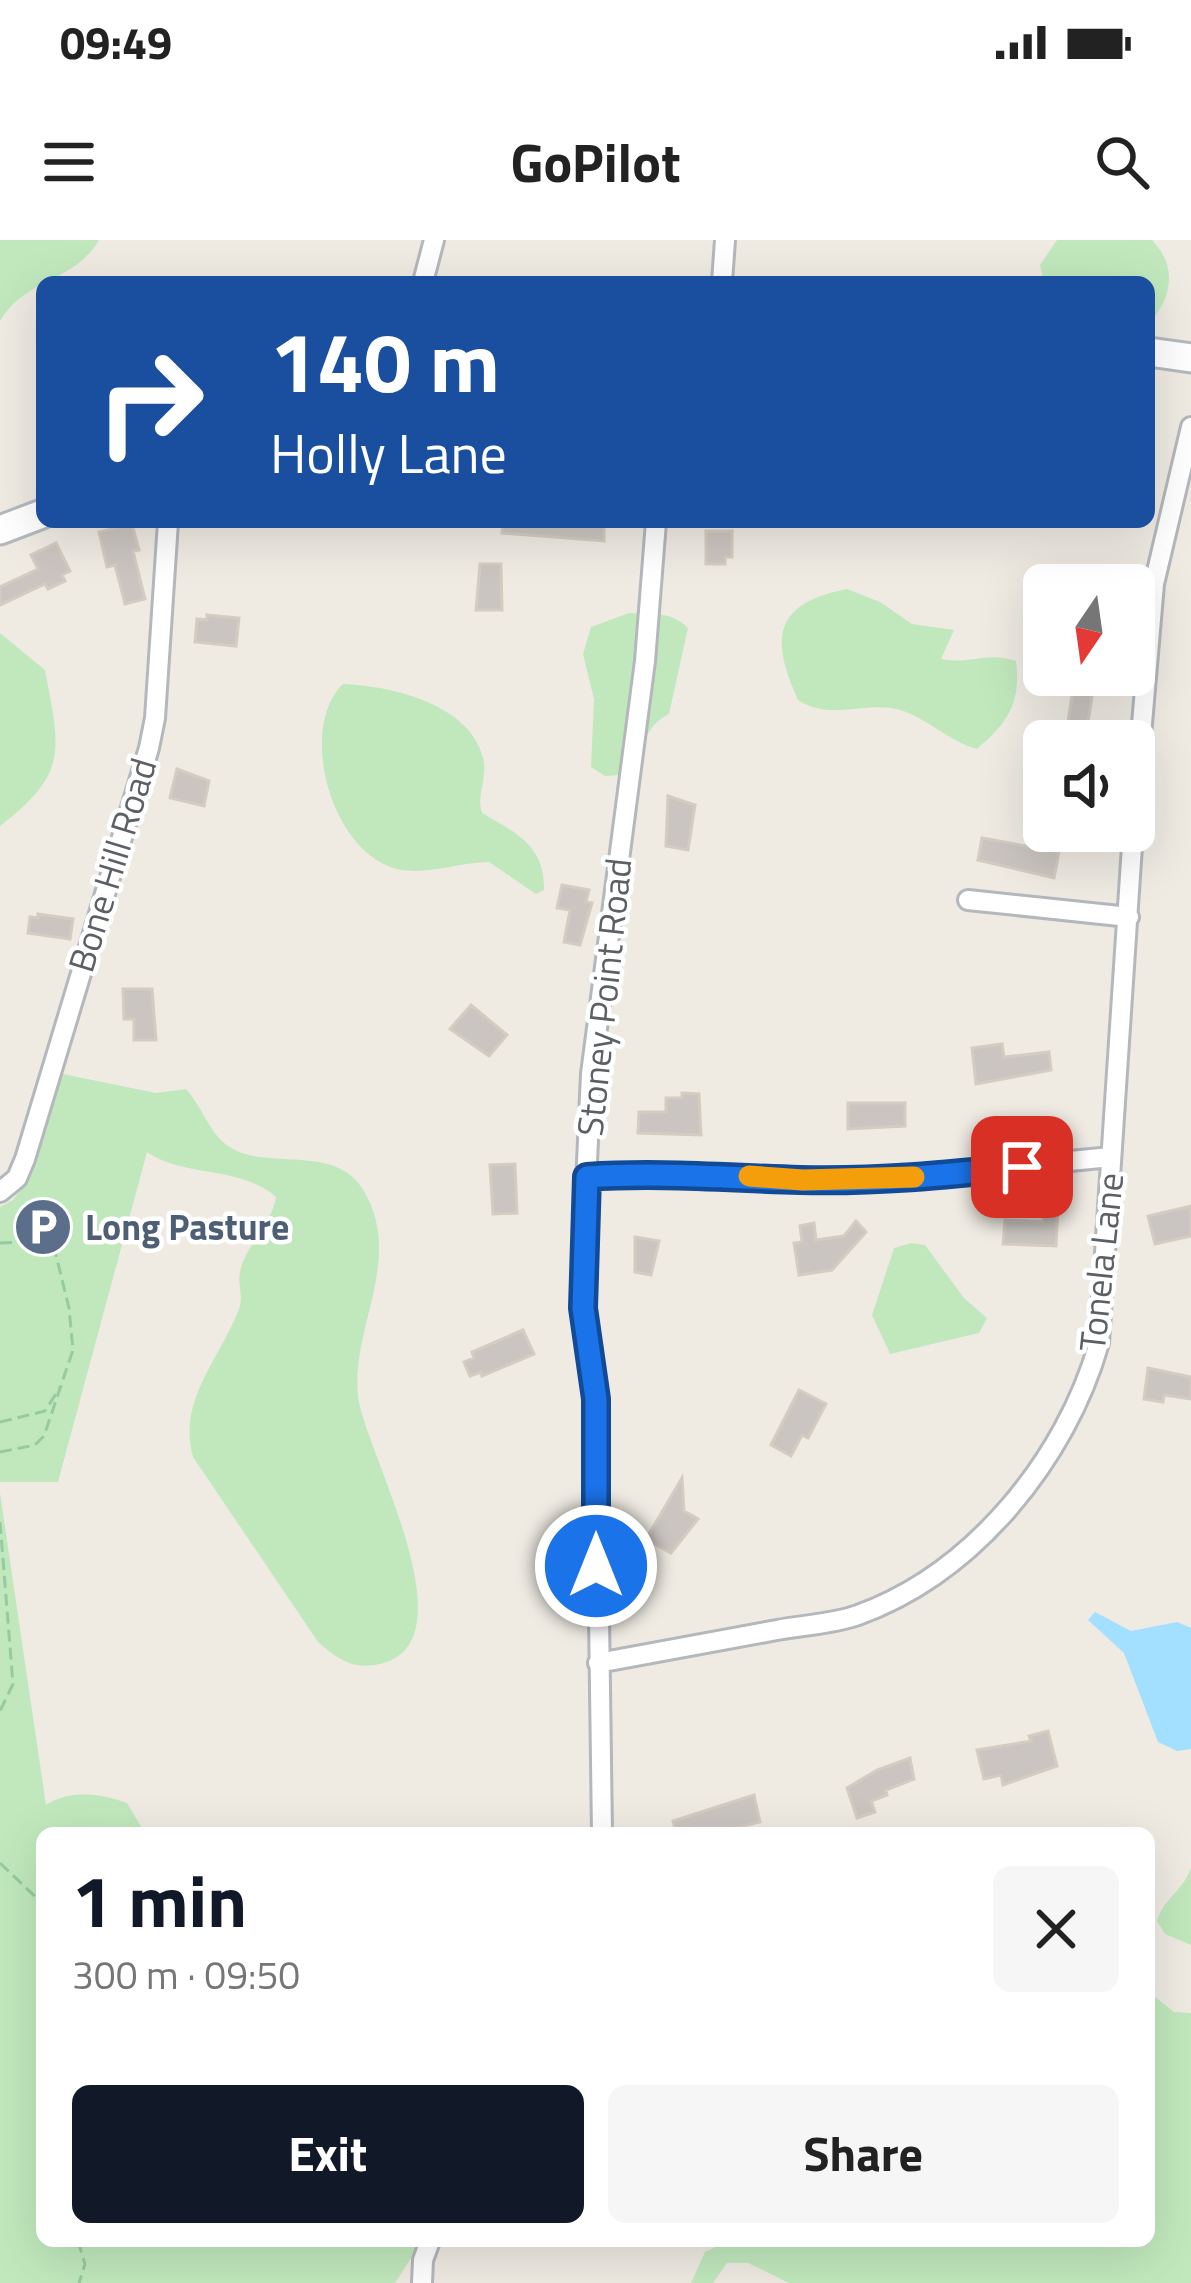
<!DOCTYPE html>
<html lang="en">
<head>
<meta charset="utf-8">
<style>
  body { margin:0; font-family:"Titillium Web",sans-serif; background:#f6f6f6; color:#222; height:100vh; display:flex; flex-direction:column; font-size:45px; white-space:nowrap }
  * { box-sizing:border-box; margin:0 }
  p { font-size:39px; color:#767676 }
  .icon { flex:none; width:66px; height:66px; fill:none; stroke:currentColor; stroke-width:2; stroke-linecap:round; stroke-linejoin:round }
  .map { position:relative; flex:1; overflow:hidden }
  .panel { position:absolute; left:36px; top:1587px; width:1119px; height:420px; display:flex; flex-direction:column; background:#fff; border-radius:18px; box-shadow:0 12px 48px #0002 }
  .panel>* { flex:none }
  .top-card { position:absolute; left:36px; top:36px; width:1119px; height:252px; border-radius:18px; box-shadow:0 12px 48px #0002; background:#1a4fa0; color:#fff; overflow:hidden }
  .needle { width:78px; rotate:193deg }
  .fabs { position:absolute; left:1023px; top:324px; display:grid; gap:24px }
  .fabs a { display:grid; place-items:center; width:132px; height:132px; border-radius:18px; background:#fff; box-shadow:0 12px 48px #0002; font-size:60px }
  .pin { position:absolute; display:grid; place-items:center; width:102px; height:102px; color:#fff; margin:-51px; border-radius:24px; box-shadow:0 6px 18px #0006 }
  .me { position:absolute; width:132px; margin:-66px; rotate:0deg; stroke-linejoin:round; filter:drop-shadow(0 0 9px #0008) }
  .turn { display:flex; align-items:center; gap:42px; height:252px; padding:0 36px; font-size:54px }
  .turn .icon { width:156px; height:156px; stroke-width:2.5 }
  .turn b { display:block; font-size:84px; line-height:102px }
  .round { display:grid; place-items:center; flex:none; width:126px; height:126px; border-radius:18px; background:#f6f6f6 }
  .overview { display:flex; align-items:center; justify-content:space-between; height:204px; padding:0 36px }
  h1 { font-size:72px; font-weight:700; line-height:90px; color:#111827 }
  .action { display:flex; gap:24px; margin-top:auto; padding:24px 36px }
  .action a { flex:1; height:138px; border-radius:18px; background:#111827; color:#fff; font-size:48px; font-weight:700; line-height:138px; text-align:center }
  .action a+a { background:#f6f6f6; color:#222 }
  .status { display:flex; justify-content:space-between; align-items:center; height:84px; padding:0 60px; background:#fff; direction:ltr }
  .status svg { height:33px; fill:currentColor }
  header { display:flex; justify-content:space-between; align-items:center; height:156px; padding:0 36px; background:#fff; font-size:54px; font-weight:700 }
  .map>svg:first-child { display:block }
  .green { fill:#c1e8bd }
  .water { fill:#a3dfff }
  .building { fill:#cac5c0; stroke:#d4ccc1; stroke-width:3 }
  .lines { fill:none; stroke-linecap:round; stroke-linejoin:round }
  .street-casing { stroke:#b4b7bb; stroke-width:24 }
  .secondary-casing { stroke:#b4b9be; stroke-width:33 }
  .path { stroke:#96caa0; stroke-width:3; stroke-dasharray:12 6; stroke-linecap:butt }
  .street { stroke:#fff; stroke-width:18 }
  .secondary { stroke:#fff; stroke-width:27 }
  .route-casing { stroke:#114b97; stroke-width:30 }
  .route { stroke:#1a73e8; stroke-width:21 }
  .slow { stroke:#f59e0b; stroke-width:21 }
  .labels { text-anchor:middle; stroke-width:9; stroke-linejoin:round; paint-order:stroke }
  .street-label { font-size:36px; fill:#5b6065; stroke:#fff }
  .service-label { font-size:36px; font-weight:bold; fill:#4e5e75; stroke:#fff; text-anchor:start }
</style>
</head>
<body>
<div class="status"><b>09:49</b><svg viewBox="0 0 49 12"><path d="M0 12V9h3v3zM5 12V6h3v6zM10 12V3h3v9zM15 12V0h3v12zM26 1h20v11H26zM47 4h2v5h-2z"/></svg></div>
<header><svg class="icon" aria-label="menu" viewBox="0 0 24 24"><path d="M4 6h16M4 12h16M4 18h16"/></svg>GoPilot<svg class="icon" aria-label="search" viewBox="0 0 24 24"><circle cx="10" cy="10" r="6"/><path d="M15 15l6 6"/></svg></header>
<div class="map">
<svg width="1191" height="2043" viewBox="0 0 1191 2043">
  <rect width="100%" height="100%" fill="#efebe3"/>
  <!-- green -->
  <path class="green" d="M0 0H99C75 42 24 39 0 81Z
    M1057 0H1152C1178 27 1172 57 1149 84V42H1044L1040 25Z
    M847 349 880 362 912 384 954 390 941 419C971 425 986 411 1016 421 1021 462 1009 482 977 509 948 501 929 479 900 470 865 460 831 482 798 460 769 397 775 363 847 349Z
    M629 373C651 374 672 371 688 388L669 474C630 494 648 537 605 536L591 527 594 459 583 414 591 387Z
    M0 393 45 430C60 510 69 533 0 586Z
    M343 444C392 446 470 464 483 518 488 538 476 555 482 573 516 593 545 605 544 650L536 654 489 622C458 622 428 636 397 629 331 613 297 488 343 444Z
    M58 833 156 853 186 849C200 864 208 888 222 901 258 936 334 899 364 951 404 1020 351 1086 358 1156 364 1210 478 1409 375 1425 351 1429 335 1417 318 1402L193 1217C177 1160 220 1119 239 1069 244 1055 237 1045 240 1032 246 1003 271 987 276 957 239 925 185 938 147 912L58 1242H0V967L13 960 24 945Z
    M911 1003 925 1005 964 1058 987 1078 979 1093 890 1114 872 1075 894 1008Z
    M0 1253 46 1565C71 1549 100 1553 127 1563L145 1593H42V2001H422L395 2043H0Z
    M1191 1627V1705L1165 1694 1157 1681C1164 1657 1184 1651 1191 1627Z
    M1149 1752 1174 1772 1191 1773V2043H789L748 2023H727L713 2043H691L705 2012 728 2001H1149Z"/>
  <!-- water -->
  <path class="water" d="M1095 1372 1131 1391 1177 1382 1191 1388V1509L1177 1511 1158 1502 1124 1413 1088 1380Z"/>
  <!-- building -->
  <path class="building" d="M503 282H604V301L502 293Z
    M132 284 139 310 133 311 145 359 125 364 115 325 107 327 99 292Z
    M706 291H732V317H725V324H706Z
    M56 303 70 331 62 335 65 341 48 349 45 344 0 365V347L38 329 31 315Z
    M480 324H501L502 370H476Z
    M207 375 239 378 236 406 195 402 197 379 207 380Z
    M1075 435H1095L1087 490 1067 489Z
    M177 529 209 541 204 566 170 558Z
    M668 556 695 565 688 610 666 606Z
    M982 598 1059 612 1054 638 978 620Z
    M562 645 589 650 586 662 592 663 580 705 564 702 570 670 557 668Z
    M38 674 73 679 70 699 28 693 30 677 38 678Z
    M123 749H152L156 800H134V779H124Z
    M471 765 507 795 489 816 450 789Z
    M1002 804 1004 817 1049 812 1051 830 976 844 972 808Z
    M682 853 699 854 701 895 638 893 639 872H666V858H682Z
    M848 863H905V886L848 889Z
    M515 924 517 973 493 974 490 925Z
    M1191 966V996L1155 1004 1148 976Z
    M1044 967H1058L1056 1006 1003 1004 1005 980 1043 982Z
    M856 981 866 992 832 1030 799 1035 794 1003 802 1002 800 986 814 983 816 1000 844 996Z
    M635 997 659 1001 651 1035 635 1032Z
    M523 1090 534 1114 482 1136 481 1132 470 1136 464 1122 474 1118 472 1112Z
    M1148 1128 1191 1137V1159L1164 1155 1163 1162 1144 1159Z
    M799 1150 826 1164 808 1198 802 1195 791 1216 771 1205Z
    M682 1238 684 1271 698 1279 671 1313 646 1299Z
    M1048 1491 1057 1526 1003 1545 1001 1535 984 1539 977 1510 1031 1501 1029 1496Z
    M910 1518 914 1539 886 1550 887 1555 871 1561 875 1572 857 1578 847 1548 877 1530Z
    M754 1555 760 1582 715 1593H676L673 1581Z"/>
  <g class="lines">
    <!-- street casing -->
    <g class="street-casing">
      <path id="street" d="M423 42 434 0
        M722 42 725 0
        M1134 577 1154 344 1191 187
        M968 660 1129 677
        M587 937 722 934 803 940 897 938 1111 917
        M0 952 17 938 25 919 149 508 155 478 168 282
        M598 1423C658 1412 718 1401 777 1390 803 1385 834 1384 858 1375 974 1333 1066 1219 1099 1103L1133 591
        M602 1593 596 1159 583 1068 585 966 591 834 645 421 656 282
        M422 2043 423 2020 430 2001"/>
    </g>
    <!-- secondary casing -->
    <g class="secondary-casing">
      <path id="secondary" d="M1149 112 1191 118
        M0 290 42 274"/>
    </g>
    <!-- path -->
    <path class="path" d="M0 1003 26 1002
      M0 1182 45 1171 61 1146
      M0 1212 35 1205 44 1196 73 1110 69 1068 55 1011 28 1002 31 983
      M0 1282 13 1444 0 1471
      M0 1623 42 1663
      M42 1926V1944
      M78 2001 85 2024 79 2043"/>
    <!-- street -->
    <use href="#street" class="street"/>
    <!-- secondary -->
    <use href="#secondary" class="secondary"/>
  </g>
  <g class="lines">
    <!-- route casing -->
    <g class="route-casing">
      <path id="route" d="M596 1326V1159L583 1068 587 937C658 932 728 938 800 940 874 942 948 935 1022 927"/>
    </g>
    <!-- route -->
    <use href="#route" class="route"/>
    <!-- slow -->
    <path class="slow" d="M749 936 803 940 914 937"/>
  </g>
  <!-- icons -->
  <defs>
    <g id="parking-disc" transform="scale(3)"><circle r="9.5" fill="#5c6f8a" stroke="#fff"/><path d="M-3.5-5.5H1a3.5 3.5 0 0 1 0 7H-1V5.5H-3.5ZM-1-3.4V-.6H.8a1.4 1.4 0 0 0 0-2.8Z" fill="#fff"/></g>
  </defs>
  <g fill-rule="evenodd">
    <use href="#parking-disc" x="43" y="987"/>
  </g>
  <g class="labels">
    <!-- street labels -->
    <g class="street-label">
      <text transform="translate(112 625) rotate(-73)" y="13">Bone Hill Road</text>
      <text transform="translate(604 757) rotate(-84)" y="13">Stoney Point Road</text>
      <text transform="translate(1101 1022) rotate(-84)" y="13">Tonela Lane</text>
    </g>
    <!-- service labels -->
    <g class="service-label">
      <text x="85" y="1000">Long Pasture</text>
    </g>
  </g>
</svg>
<div class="fabs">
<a><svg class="needle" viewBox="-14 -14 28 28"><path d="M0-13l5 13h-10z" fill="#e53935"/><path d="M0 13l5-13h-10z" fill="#767676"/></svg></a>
<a><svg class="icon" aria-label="sound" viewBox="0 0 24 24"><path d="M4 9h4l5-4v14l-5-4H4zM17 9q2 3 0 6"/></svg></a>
</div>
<div class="pin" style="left:1022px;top:927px;background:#d93025"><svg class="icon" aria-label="arrive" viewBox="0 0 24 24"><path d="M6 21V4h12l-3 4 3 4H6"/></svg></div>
<svg class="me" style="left:596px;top:1326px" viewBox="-20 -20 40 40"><circle r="17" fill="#1a73e8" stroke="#fff" stroke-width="3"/><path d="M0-11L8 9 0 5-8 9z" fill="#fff"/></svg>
<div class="top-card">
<div class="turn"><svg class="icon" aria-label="right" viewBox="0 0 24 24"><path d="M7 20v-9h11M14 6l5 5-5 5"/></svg><div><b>140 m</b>Holly Lane</div></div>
</div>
<section class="panel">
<div class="overview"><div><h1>1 min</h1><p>300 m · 09:50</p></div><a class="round"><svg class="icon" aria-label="close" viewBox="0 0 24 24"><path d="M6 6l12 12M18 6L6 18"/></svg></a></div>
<div class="action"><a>Exit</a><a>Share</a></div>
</section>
</div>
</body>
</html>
